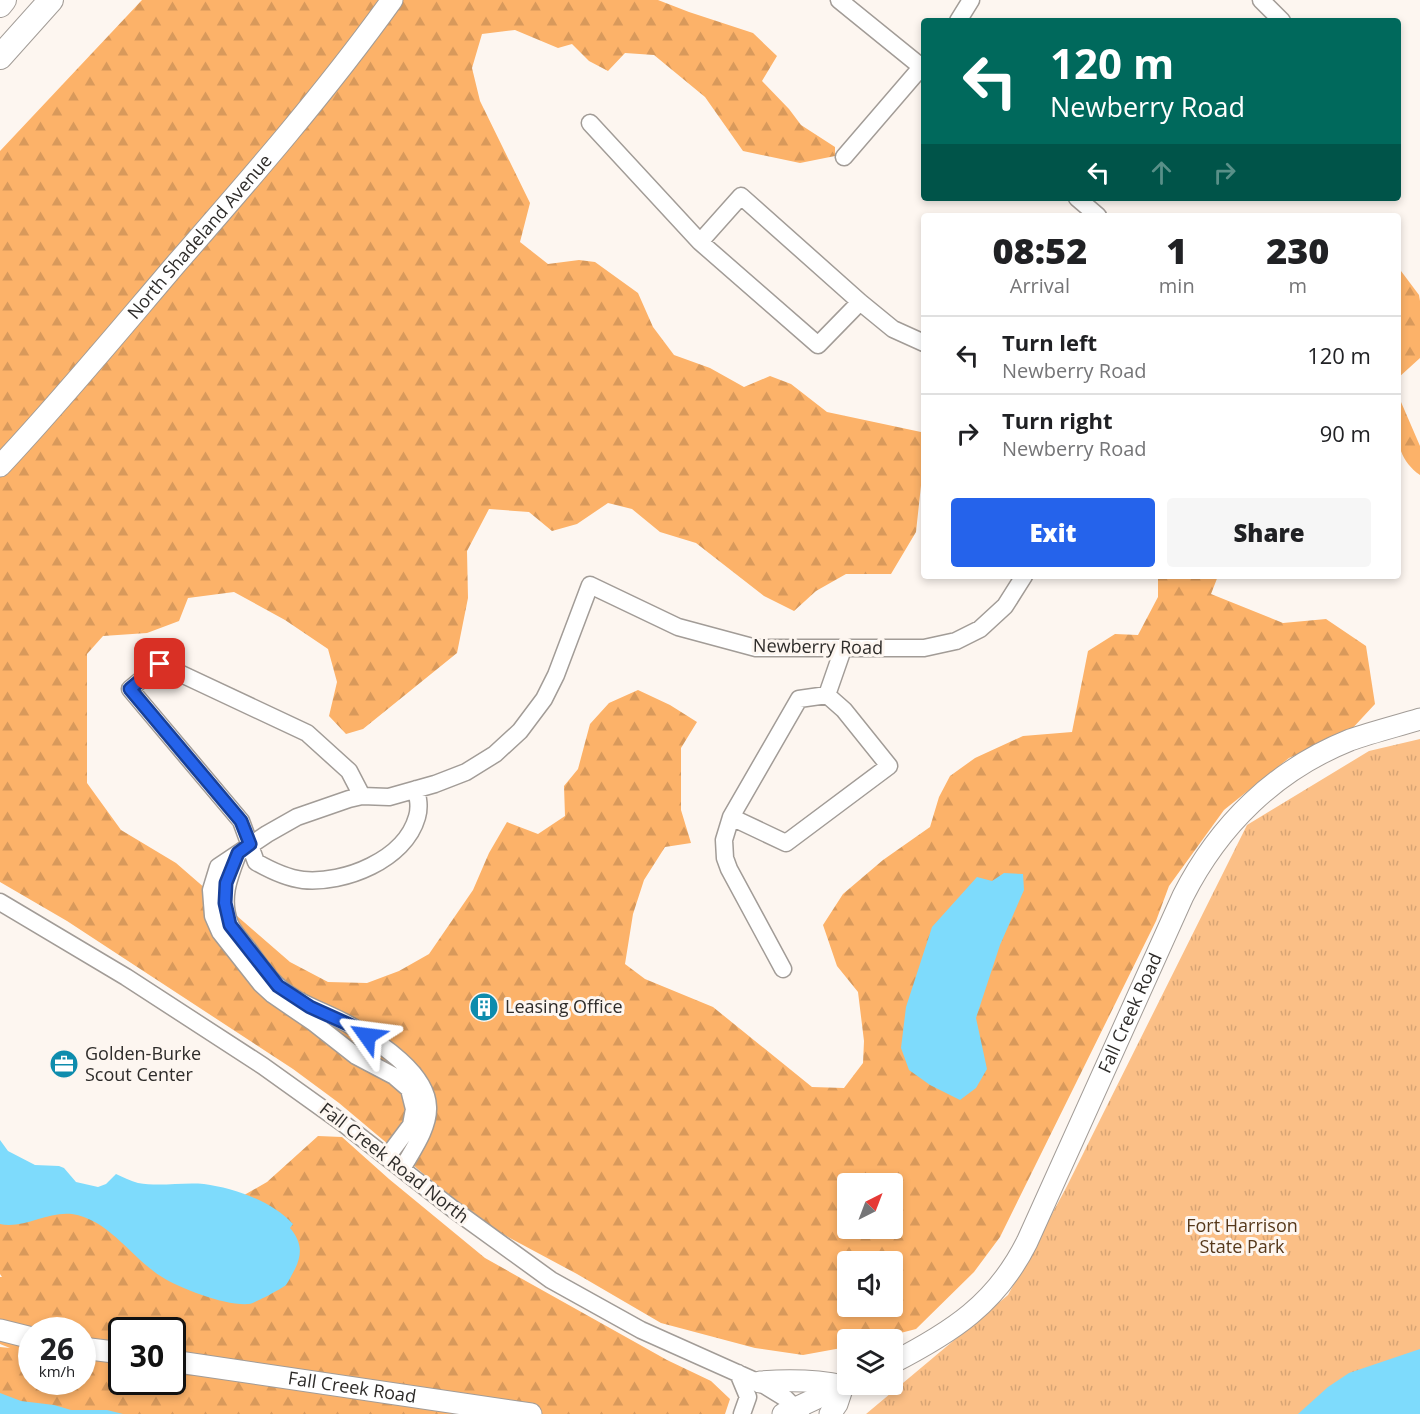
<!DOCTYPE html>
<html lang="en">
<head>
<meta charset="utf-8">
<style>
  body { margin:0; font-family:"Open Sans",sans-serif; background:#f6f6f6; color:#202124; height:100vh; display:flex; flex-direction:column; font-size:22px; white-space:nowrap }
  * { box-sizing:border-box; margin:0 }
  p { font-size:20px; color:#757577 }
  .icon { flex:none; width:33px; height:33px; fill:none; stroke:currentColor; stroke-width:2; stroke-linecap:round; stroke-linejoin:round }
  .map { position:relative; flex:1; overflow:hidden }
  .panel { position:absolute; left:921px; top:213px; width:480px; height:366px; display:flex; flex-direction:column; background:#fff; border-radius:6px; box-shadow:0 3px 9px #0003 }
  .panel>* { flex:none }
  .banner { position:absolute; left:921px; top:18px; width:480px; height:183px; border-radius:6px; box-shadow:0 3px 9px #0003; background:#00695c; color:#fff; overflow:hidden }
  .needle { width:39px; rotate:42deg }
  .controls { position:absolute; left:837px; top:1173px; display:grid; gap:12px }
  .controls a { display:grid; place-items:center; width:66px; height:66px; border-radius:6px; background:#fff; box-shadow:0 3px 9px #0003; font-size:30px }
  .speed { position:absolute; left:18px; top:1317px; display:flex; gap:12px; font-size:30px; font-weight:700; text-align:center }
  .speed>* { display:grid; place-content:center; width:78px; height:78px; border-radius:50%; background:#fff; box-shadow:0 3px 9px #0003; line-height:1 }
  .speed small { font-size:15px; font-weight:400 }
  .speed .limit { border:3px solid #111; border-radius:9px; background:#fff; color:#111 }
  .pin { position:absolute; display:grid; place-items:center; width:51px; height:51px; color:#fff; margin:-26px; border-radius:12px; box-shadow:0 3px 9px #0006 }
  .me { position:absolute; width:66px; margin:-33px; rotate:301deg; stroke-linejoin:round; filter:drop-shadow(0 0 4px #0008) }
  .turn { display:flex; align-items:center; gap:21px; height:126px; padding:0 30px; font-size:27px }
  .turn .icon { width:78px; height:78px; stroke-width:2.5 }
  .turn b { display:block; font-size:42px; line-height:51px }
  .lanes { display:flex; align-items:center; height:57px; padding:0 30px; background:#0003; justify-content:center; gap:30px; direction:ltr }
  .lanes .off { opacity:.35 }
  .eta { display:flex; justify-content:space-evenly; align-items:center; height:102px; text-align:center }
  .eta b { font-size:36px; font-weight:800; line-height:42px }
  .action { display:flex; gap:12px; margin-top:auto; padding:12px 30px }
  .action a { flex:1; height:69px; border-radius:6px; background:#2563eb; color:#fff; font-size:24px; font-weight:800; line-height:69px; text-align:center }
  .action a+a { background:#f6f6f6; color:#202124 }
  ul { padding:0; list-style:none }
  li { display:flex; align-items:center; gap:18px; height:78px; padding:0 30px; border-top:2px solid #e0e0e0 }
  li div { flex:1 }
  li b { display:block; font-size:22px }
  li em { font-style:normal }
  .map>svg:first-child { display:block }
  .forest { fill:url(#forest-firs); fill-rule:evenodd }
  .park { fill:url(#park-tufts) }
  .water { fill:#7edbfc }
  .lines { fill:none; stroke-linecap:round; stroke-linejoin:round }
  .minor-casing { stroke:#a29c97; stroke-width:19 }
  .major-casing { stroke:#a29c97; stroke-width:23 }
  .highway-casing { stroke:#a29c97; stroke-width:26 }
  .minor { stroke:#fff; stroke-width:16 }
  .major { stroke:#fff; stroke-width:21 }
  .highway { stroke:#fff; stroke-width:24 }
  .route-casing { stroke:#184099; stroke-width:15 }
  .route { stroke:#2563eb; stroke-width:10 }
  .labels { text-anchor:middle; stroke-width:6; stroke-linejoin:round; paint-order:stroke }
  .street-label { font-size:18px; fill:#2e2c2a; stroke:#fdf6f0 }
  .poi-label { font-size:18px; fill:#2e2c2a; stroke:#fdf6f0; text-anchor:start }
  .park-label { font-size:18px; fill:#56381a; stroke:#fdf6f0 }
</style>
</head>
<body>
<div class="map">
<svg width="1420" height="1414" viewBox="0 0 1420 1414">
  <defs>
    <pattern id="forest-firs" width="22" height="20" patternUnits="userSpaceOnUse" patternTransform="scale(1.5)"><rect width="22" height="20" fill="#fcb269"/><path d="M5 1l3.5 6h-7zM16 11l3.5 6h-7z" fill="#d8995b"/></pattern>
    <pattern id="park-tufts" width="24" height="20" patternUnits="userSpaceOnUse" patternTransform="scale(1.5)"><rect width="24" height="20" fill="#fbbf86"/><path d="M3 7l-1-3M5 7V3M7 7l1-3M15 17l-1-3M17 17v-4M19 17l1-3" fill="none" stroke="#d7a474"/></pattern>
  </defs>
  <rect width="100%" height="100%" fill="#fdf6f0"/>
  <!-- forest -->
  <path class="forest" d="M142 0H658L689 12 753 33 777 56 762 81 789 109 801 125 835 147V156L800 163 743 151 705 97 654 55 625 53 608 71 589 61 572 44 558 48 515 30 482 34 472 68 480 101 530 203 520 242 548 264 579 260 595 262 638 293 653 327 674 355 710 368 744 387 770 376 791 384 827 412 921 432 923 467 916 532 891 574H846L816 591 794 611 764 596 696 543 660 532 632 509 608 503 577 524 552 531 529 512 489 509 467 551 468 598 457 653 363 729 346 734 329 716 337 682 328 649 285 620 234 592 188 598 179 621 147 633 103 636 87 654V783L121 830 176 863 290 962 328 982 367 983 399 971 429 954 473 890 489 853 507 822 538 834 565 816 564 786 578 769 590 724 609 703 638 690 670 705 697 722 681 748V810L691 843 665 847 644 880 633 914 625 964 645 979 713 1007 812 1087 844 1088 863 1063 864 1041 858 992 837 966 823 925 843 894 883 860 930 827 939 797 950 776 975 758 1023 736 1072 732 1088 651 1115 634 1138 635 1158 597V576H1218L1211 594 1283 623 1326 619 1366 646 1375 704 1349 732 1289 758 1224 810 1169 886 1156 921 1000 1237 974 1272 916 1329 877 1339 848 1340 847 1347 803 1355 755 1348 661 1323 577 1274 482 1223 339 1103 293 1069 67 921 0 882V151ZM848 1184H892V1228H848ZM848 1262H892V1306H848Z
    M1398 267 1419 295 1420 301V358L1398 378Z
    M1398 395 1420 446V475C1391 454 1398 427 1398 395Z
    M318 1136 342 1137 389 1179 485 1258 667 1360 711 1381 730 1399 725 1414H0V1347L10 1348 0 1344V1277H2L0 1274V1202L199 1221 267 1182ZM32 1330H82V1382H32ZM122 1330H172V1382H122Z"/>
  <!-- park -->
  <path class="park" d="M1420 739V1414H866L1008 1295 1066 1188 1247 825 1369 751Z"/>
  <!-- water -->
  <path class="water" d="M1004 873 1023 874 1024 890 1000 945 976 1018 987 1069 976 1088 960 1100 930 1085 909 1070 901 1048 906 1007 932 927 977 877 992 881Z
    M0 1140 8 1151 35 1165 59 1166 64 1168 76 1182 98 1187 106 1184 116 1174C123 1177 131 1181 138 1183 160 1187 182 1182 204 1184 234 1188 272 1201 293 1224L290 1228C301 1241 303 1253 295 1269 292 1274 289 1281 286 1285 281 1289 255 1303 249 1304 226 1306 181 1289 162 1277 131 1258 110 1220 72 1214 48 1211 24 1229 0 1224Z
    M1420 1349V1414H1298L1328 1387 1349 1373Z
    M0 1393 21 1401 54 1405 71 1410H107L123 1414H0Z"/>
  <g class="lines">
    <!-- minor casing -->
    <g class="minor-casing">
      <path id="minor" d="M839 0 924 69
        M1261 0 1282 21
        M958 21 971 0
        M590 123 700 242 818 345 860 302
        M844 157 924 64
        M1077 198 1098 216
        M700 242 741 196 860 302 893 329 924 343
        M827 695 843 649
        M362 796 349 771 307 733 160 664 130 689 241 821 256 862C270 870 286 878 303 880 344 884 405 860 417 817 420 807 418 798 416 789
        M731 817 786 843 889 766 844 710 827 695 799 699 731 817 724 840 725 858 729 869 783 969
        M238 854C229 877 220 899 230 924 234 933 243 942 249 950 257 961 266 975 277 985 298 1005 329 1012 353 1027 380 1043 427 1073 428 1107 429 1128 412 1151 402 1169
        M0 902 126 977 263 1066 344 1124 453 1209 551 1280 641 1330 764 1385 785 1398 801 1414
        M387 1157 411 1125 414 1109 409 1089 394 1076 356 1056 314 1023 273 995 261 984 220 932 213 916 211 890 218 867 267 834 297 817 349 799 362 796 389 797 435 784 466 772 495 754 520 731 544 699 556 675 590 585 678 627 756 648H924L956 641 980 629 1005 606 1024 576
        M738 1373 748 1397 742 1414"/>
    </g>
    <!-- major casing -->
    <g class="major-casing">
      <g id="major">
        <path id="s1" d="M0 466C61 401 118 332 176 264 251 178 326 92 392 0"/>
        <path d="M0 1330 32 1338"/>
        <path d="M82 1348 122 1353"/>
        <path id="s2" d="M172 1361 531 1414"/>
        <path id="s3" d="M892 1363C952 1332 996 1304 1027 1242L1183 896C1219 825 1275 770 1350 740 1373 732 1397 726 1420 719"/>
        <path d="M760 1382C787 1380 816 1380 843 1386"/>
        <path d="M783 1414 847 1384"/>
        <path d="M830 1414 837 1404 843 1386"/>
      </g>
    </g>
    <!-- highway casing -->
    <g class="highway-casing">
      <path id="highway" d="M0 5 4 0
        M0 57 51 0"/>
    </g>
    <!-- minor -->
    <use href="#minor" class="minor"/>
    <!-- major -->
    <use href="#major" class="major"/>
    <!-- highway -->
    <use href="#highway" class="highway"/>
  </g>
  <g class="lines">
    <!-- route casing -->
    <g class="route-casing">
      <path id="route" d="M160 664 130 689 241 821 250 844 238 853 226 883 225 903 230 925 278 986 310 1007 352 1026 367 1036"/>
    </g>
    <!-- route -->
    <use href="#route" class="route"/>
  </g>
  <!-- icons -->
  <defs>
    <g id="building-disc" transform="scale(1.5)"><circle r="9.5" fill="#0e8cad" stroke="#fdf6f0"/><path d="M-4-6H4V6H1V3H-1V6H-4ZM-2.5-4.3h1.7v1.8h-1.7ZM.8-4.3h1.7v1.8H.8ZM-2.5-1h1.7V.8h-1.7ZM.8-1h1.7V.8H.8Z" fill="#fff"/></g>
    <g id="office-disc" transform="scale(1.5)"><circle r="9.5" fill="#0e8cad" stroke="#fdf6f0"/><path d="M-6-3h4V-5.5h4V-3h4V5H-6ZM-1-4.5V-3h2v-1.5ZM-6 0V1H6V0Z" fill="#fff"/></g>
  </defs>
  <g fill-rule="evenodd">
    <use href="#building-disc" x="484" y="1007"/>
    <use href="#office-disc" x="64" y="1064"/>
  </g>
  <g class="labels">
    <!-- street labels -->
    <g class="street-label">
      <text dy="6" stroke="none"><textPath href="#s1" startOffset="304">North Shadeland Avenue</textPath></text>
      <text transform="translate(818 647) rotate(1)" y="6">Newberry Road</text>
      <text dy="6" stroke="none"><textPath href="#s3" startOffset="436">Fall Creek Road</textPath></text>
      <text transform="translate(394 1163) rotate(38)" y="6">Fall Creek Road North</text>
      <text dy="6" stroke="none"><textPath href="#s2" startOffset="182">Fall Creek Road</textPath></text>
    </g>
    <!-- poi labels -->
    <g class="poi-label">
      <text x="505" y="1013">Leasing Office</text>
      <text x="85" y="1060">Golden-Burke<tspan x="85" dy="21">Scout Center</tspan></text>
    </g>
    <!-- park labels -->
    <g class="park-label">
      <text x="1242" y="1232">Fort Harrison<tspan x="1242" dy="21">State Park</tspan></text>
    </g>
  </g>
</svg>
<div class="controls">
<a><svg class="needle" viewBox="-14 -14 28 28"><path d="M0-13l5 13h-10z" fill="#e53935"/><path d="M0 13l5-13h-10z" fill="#757577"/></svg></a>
<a><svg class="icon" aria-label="sound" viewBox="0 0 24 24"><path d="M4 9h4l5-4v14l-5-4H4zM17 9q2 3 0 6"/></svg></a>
<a><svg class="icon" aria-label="layers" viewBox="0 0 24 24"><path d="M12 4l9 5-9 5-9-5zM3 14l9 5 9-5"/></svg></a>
</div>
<div class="speed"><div>26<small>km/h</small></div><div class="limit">30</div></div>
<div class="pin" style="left:160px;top:664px;background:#d93025"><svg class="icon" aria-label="arrive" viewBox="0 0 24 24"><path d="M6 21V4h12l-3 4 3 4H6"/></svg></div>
<svg class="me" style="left:367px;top:1036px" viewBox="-20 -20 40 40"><path d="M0-17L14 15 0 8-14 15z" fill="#2563eb" stroke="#fff" stroke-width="4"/></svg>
<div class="banner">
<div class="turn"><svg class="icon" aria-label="left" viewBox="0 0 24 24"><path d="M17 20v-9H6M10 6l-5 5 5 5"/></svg><div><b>120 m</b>Newberry Road</div></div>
<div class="lanes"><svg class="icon" aria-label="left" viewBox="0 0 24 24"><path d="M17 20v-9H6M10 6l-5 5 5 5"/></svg><svg class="icon off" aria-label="ahead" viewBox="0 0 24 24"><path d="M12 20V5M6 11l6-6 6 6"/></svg><svg class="icon off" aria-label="right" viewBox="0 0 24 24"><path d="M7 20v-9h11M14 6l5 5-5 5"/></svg></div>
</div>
<section class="panel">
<div class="eta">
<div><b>08:52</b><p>Arrival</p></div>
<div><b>1</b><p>min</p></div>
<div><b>230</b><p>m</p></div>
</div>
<ul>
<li><svg class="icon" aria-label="left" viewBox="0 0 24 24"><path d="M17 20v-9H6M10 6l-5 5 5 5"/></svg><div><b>Turn left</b><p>Newberry Road</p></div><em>120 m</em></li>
<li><svg class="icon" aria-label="right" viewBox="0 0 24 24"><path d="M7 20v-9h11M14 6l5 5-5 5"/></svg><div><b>Turn right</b><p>Newberry Road</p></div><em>90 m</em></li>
</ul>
<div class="action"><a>Exit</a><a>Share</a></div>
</section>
</div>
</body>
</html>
